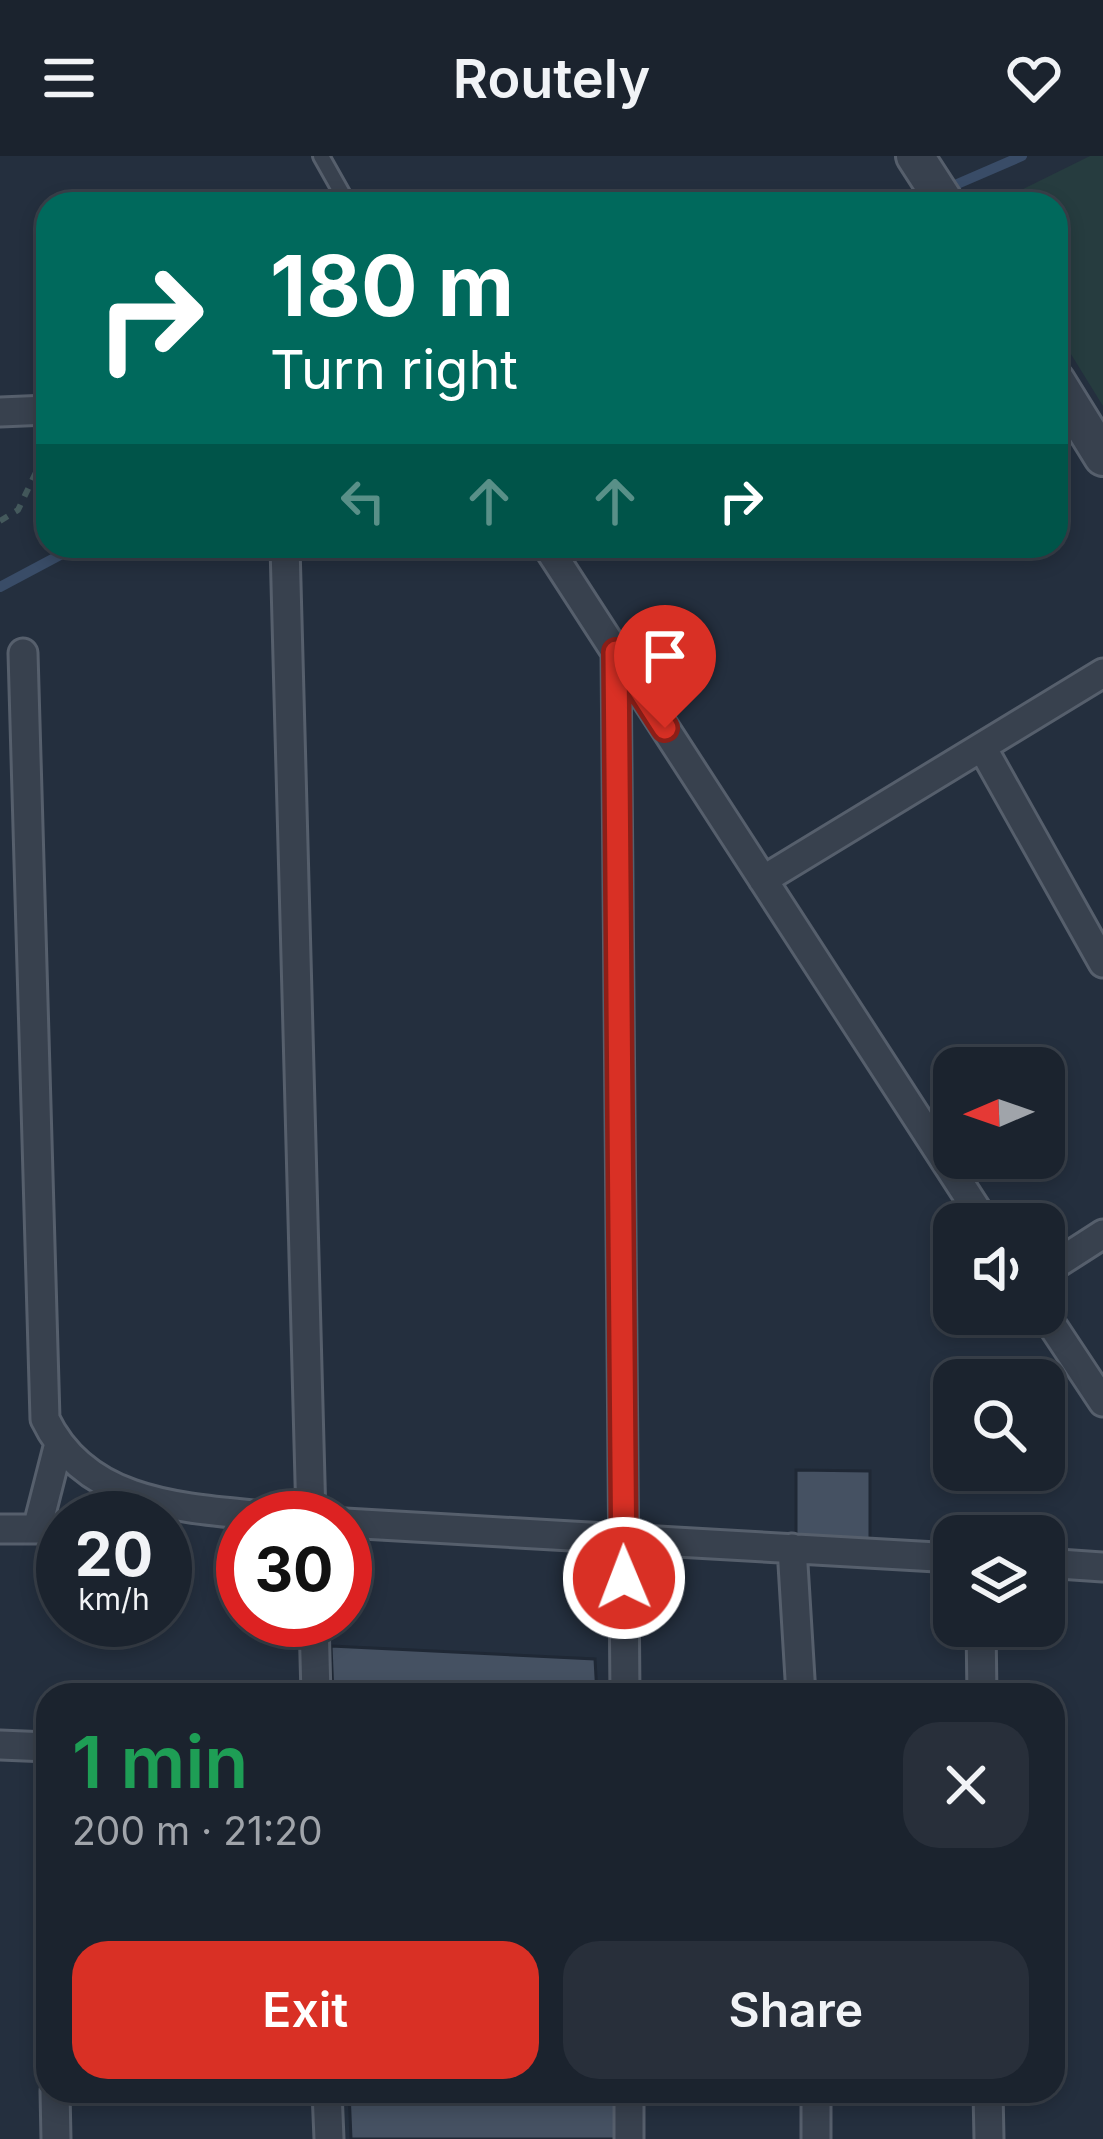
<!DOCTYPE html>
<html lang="en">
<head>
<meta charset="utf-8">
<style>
  body { margin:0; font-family:Inter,sans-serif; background:#282f3a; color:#f1f3f6; height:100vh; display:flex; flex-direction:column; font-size:45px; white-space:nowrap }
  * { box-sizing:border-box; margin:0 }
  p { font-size:39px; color:#a0a4aa }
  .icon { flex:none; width:66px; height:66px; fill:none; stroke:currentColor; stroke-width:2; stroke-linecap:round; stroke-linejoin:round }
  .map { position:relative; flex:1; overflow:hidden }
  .drawer { position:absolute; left:36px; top:1527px; width:1029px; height:420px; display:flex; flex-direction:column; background:#1b232e; border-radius:36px; box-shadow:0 6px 18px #0003,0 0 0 3px #39404a }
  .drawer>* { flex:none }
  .guide { position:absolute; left:36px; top:36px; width:1032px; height:366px; border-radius:36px; box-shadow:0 6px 18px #0003,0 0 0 3px #39404a; background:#00695c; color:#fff; overflow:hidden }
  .needle { width:78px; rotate:268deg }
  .fabs { position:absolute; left:933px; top:891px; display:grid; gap:24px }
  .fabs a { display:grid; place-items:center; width:132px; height:132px; border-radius:24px; background:#1b232e; box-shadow:0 6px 18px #0003,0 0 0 3px #39404a; font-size:60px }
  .speed { position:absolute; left:36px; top:1335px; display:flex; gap:24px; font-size:60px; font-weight:700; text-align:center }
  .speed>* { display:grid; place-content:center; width:156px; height:156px; border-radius:50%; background:#1b232e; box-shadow:0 6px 18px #0003,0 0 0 3px #39404a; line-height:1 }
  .speed small { font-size:30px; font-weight:400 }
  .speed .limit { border:18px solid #d22; background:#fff; color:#111 }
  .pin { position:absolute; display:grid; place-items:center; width:102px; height:102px; color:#fff; margin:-123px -51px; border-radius:50% 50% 50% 0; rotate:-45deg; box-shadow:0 0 12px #0007 }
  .pin .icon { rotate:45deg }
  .me { position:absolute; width:132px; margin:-66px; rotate:359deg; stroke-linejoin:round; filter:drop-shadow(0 0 9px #0008) }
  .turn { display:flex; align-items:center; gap:42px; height:252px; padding:0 36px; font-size:54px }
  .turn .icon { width:156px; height:156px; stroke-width:2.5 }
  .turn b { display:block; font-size:84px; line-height:102px }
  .lanes { display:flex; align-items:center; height:114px; padding:0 36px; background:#0003; justify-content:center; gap:60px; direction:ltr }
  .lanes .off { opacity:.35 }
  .round { display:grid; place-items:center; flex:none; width:126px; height:126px; border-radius:36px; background:#282f3a }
  .head { display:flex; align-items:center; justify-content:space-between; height:204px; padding:0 36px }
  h1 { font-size:72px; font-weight:600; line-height:90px; color:#1e9e55 }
  .primary-button { display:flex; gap:24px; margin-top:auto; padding:24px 36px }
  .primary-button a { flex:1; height:138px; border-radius:36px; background:#d93025; color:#fff; font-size:48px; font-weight:600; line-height:138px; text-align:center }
  .primary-button a+a { background:#282f3a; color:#f1f3f6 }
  header { display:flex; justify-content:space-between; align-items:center; height:156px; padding:0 36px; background:#1b232e; font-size:54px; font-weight:600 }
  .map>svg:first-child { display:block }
  .green { fill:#263c3f }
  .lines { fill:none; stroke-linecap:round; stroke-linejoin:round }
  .stream { stroke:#394c67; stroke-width:10 }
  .building { fill:#455162; stroke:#1f2835; stroke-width:3 }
  .service-casing { stroke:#565f6c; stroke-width:20 }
  .minor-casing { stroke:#565f6c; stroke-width:33 }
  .tertiary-casing { stroke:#565f6c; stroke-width:42 }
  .path { stroke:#44595c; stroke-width:6; stroke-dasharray:9 9; stroke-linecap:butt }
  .service { stroke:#38414e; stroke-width:14 }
  .minor { stroke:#38414e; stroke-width:27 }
  .tertiary { stroke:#38414e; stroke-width:36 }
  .route-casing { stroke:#8d1f18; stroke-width:30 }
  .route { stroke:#d93025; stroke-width:21 }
</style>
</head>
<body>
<header><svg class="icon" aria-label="menu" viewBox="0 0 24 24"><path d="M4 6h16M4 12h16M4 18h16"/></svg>Routely<svg class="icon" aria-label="heart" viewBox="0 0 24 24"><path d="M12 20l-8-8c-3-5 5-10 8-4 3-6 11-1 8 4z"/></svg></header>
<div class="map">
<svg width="1103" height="1983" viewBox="0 0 1103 1983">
  <rect width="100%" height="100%" fill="#242f3e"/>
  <!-- green -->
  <path class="green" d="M1090 0H1103V250L1056 174V48H993Z"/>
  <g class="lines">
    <!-- stream -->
    <path class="stream" d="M911 48 1022 0
      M0 431 77 390"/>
  </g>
  <!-- building -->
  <path class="building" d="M796 1314 870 1315V1384H796Z
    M331 1490 595 1503 597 1539H333Z
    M349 1935H617L620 1983H351Z"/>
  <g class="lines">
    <!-- service casing -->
    <g class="service-casing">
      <path id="service" d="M321 0 348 48"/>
    </g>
    <!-- minor casing -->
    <g class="minor-casing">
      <path id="minor" d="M0 256 48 254
        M285 390 311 1362
        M547 390 986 1068
        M23 497 45 1263C89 1355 196 1352 285 1362
        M616 497 625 1539
        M982 591 1103 807
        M763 724 1103 517
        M1044 1116 1103 1078
        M1044 1157 1103 1246
        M345 1367 954 1402
        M0 1373H37L58 1291
        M792 1392 801 1539
        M1044 1407 1103 1411
        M314 1464 316 1539
        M981 1470 982 1539
        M0 1589 48 1591
        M55 1935 56 1983
        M327 1935 329 1983
        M629 1935V1983
        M988 1935 989 1983
        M816 1983V1935"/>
    </g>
    <!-- tertiary casing -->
    <g class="tertiary-casing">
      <path id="tertiary" d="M915 0 946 48
        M1056 225 1103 301"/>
    </g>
    <!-- path -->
    <path class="path" d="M0 365 18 354 48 291"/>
    <!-- service -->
    <use href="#service" class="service"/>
    <!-- minor -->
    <use href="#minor" class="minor"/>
    <!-- tertiary -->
    <use href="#tertiary" class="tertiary"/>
  </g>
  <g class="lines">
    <!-- route casing -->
    <g class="route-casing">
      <path id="route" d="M624 1422 616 496 665 572"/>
    </g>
    <!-- route -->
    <use href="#route" class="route"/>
  </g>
</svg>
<div class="fabs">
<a><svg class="needle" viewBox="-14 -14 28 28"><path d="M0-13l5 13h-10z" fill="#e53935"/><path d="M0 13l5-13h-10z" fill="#a0a4aa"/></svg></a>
<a><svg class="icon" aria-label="sound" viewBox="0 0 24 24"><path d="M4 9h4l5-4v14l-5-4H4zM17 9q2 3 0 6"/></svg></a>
<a><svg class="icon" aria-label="search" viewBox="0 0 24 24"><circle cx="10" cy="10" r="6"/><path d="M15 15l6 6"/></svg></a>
<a><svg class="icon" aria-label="layers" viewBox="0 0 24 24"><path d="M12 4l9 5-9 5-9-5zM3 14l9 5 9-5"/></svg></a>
</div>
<div class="speed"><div>20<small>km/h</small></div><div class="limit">30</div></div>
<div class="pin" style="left:665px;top:572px;background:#d93025"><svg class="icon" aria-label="arrive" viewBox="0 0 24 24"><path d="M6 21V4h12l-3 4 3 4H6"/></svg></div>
<svg class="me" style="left:624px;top:1422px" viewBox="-20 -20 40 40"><circle r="17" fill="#d93025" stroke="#fff" stroke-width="3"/><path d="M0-11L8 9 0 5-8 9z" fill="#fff"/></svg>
<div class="guide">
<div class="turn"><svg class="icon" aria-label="right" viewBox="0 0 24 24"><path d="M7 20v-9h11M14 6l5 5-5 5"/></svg><div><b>180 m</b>Turn right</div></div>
<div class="lanes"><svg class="icon off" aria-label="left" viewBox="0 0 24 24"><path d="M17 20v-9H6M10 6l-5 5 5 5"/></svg><svg class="icon off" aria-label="ahead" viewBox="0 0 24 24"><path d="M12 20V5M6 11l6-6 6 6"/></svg><svg class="icon off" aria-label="ahead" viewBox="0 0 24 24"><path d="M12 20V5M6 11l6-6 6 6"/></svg><svg class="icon" aria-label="right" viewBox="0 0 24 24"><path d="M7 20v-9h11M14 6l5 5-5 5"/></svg></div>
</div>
<section class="drawer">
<div class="head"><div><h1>1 min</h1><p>200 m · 21:20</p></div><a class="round"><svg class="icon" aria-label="close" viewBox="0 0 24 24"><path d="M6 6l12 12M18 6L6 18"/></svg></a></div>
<div class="primary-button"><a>Exit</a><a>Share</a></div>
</section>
</div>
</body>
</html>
